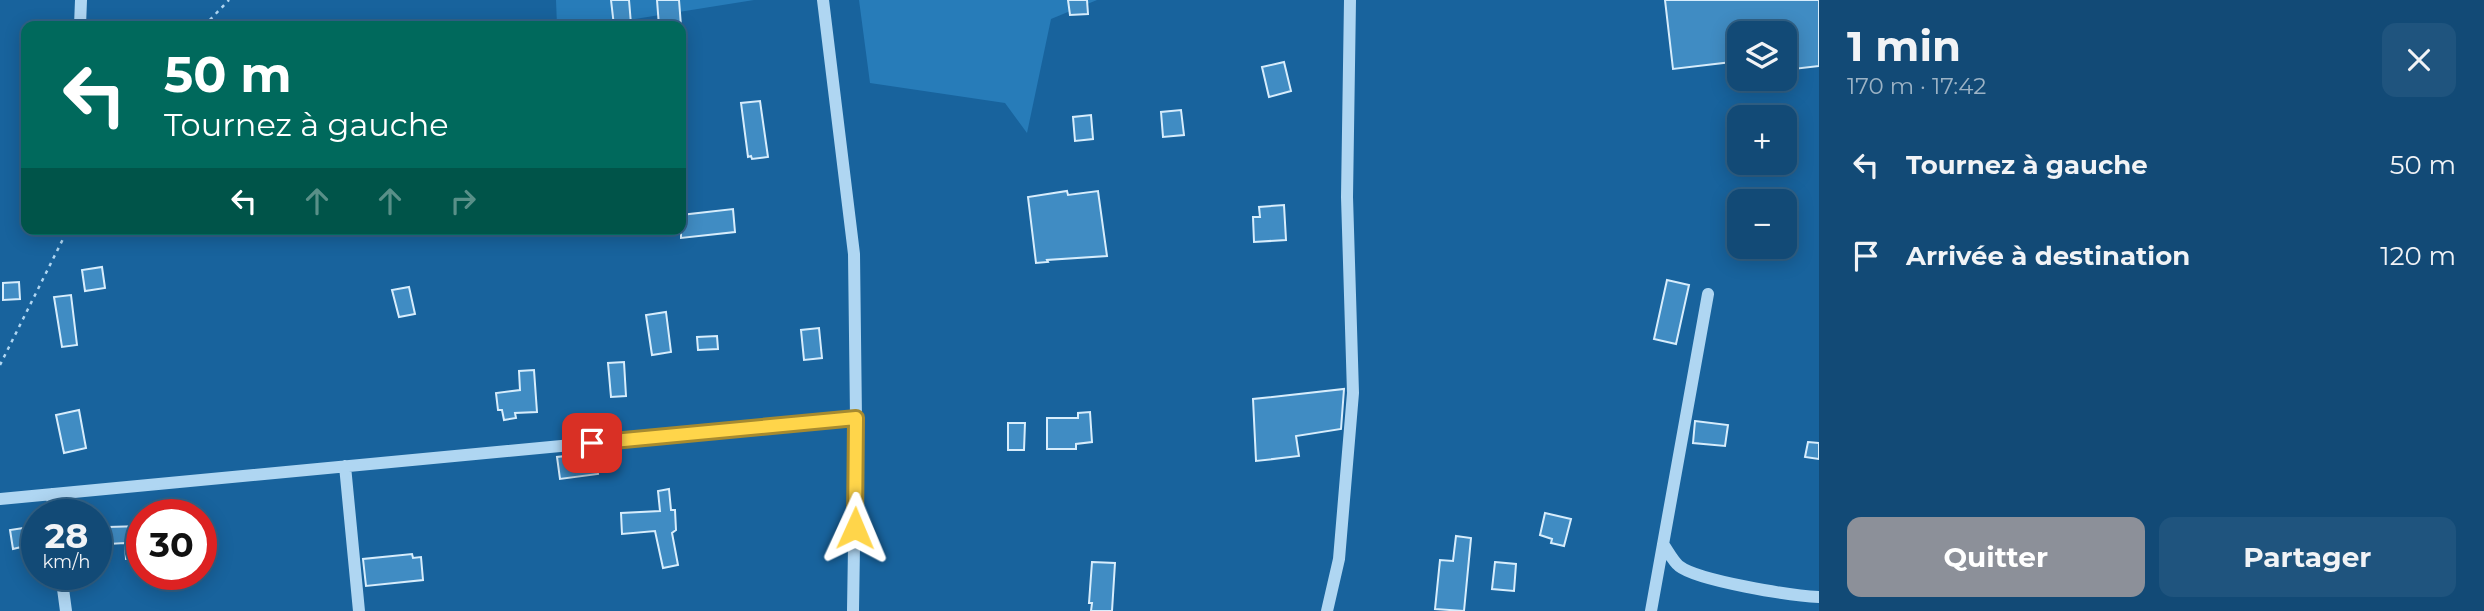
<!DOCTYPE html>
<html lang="fr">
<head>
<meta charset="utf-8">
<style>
  body { margin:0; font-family:Montserrat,sans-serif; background:#1f547e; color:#f1f3f6; height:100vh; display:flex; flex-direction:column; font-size:26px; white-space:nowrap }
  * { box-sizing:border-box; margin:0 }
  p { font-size:23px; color:#9cb3c5 }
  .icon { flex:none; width:38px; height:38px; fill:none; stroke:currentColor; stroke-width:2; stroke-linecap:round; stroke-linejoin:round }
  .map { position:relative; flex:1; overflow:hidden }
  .side { display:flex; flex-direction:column; background:#124a76; width:665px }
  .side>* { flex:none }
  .banner { position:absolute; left:21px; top:21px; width:665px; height:214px; border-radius:14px; box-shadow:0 4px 18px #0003,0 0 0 2px #316288; background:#00695c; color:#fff; overflow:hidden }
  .buttons { position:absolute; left:1727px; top:21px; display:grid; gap:14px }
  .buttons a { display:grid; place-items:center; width:70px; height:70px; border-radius:14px; background:#124a76; box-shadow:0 4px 18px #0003,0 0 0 2px #316288; font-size:35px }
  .speed { position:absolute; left:21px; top:499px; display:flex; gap:14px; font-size:35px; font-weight:700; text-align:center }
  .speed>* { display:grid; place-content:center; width:91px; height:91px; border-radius:50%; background:#124a76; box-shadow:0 4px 18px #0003,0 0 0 2px #316288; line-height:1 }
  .speed small { font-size:18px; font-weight:400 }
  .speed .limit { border:10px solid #d22; background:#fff; color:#111 }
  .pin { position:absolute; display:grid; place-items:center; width:60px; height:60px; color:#fff; margin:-30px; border-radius:14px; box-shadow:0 4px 10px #0006 }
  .me { position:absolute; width:77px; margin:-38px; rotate:1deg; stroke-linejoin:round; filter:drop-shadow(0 0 5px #0008) }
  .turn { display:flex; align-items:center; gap:24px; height:147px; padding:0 28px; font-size:32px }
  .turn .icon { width:91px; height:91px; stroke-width:2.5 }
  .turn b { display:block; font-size:49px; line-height:60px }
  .lanes { display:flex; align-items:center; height:66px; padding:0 28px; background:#0003; justify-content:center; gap:35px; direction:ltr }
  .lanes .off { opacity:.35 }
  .round { display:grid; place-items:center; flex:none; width:74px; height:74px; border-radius:14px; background:#1f547e }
  .head { display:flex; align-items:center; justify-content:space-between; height:119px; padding:0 28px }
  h1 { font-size:42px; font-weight:700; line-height:52px }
  .primary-button { display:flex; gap:14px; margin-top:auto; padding:14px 28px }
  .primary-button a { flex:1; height:80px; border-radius:14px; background:#8c9099; color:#fff; font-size:28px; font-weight:700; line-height:80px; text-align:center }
  .primary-button a+a { background:#1f547e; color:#f1f3f6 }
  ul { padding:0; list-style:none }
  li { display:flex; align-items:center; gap:21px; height:91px; padding:0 28px }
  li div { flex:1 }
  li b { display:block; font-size:26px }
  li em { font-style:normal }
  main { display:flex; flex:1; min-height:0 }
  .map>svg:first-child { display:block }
  .green { fill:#277cb9 }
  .building { fill:#408cc3; stroke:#d7edfc; stroke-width:2 }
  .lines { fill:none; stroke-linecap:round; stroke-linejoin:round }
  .path { stroke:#afd6f2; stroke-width:2.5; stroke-dasharray:3.5 5; stroke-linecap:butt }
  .minor { stroke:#afd6f2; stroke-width:12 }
  .route-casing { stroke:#a68a30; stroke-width:18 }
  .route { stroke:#ffd54a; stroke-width:12 }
</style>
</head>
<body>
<main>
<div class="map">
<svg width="1819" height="611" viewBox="0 0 1819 611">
  <rect width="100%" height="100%" fill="#18639d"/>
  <!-- green -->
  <path class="green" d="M556 0H754L591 26H557Z
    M859 0H1097L1051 19 1027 133 1005 103 870 83Z"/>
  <!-- building -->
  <path class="building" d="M611 0H629L631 24 614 26Z
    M657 0H679L681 26H659Z
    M1068 0H1087L1088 14 1070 15Z
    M1665 0H1819V66L1785 70V33H1740V61L1673 69Z
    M1284 62 1291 91 1269 97 1262 67Z
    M760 101 768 157 752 159 751 156 748 157 741 103Z
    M1181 110 1184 135 1163 137 1161 112Z
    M1091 115 1093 139 1075 141 1073 117Z
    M1067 191 1068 195 1098 191 1107 256 1047 260 1048 262 1036 263 1028 197Z
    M1284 205 1286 240 1254 242 1253 217H1260L1259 207Z
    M733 209 735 232 681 238V215Z
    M102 267 105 288 85 291 82 270Z
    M1667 280 1689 285 1676 344 1654 339Z
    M19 282 20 299 3 300V283Z
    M409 287 415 314 399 317 392 290Z
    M71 295 77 345 62 347 54 297Z
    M666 312 671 352 652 355 646 315Z
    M819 328 822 358 804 360 801 330Z
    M717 336 718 349 698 350 697 337Z
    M624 362 626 396 611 397 608 363Z
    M534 370 537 412 515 413 516 418 504 420 502 410H498L496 393 520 390 519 371Z
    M1344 389 1341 429 1296 436 1299 456 1256 461 1253 399Z
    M79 410 86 448 64 453 56 415Z
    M1090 412 1092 442 1076 444V449H1047V418H1078V413Z
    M1695 421 1728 425 1725 446 1693 443Z
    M1008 423H1025L1024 450H1008Z
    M1808 442 1819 443V459L1805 457Z
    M583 454V460L596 458 598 474 560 479 557 457Z
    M669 489 671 510H675L676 530 672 533 678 565 663 568 655 531 622 534 621 513 660 511 658 491Z
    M1545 513 1571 519 1564 546 1551 543 1552 539 1540 535Z
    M37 526V550L21 552V547L13 549 10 530Z
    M142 526V557L126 559 125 543 108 544V527Z
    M1456 536 1471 538 1464 611 1435 609 1440 560 1453 561Z
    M412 554 413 558 421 557 423 580 366 586 363 559Z
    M1092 562 1115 563 1112 611H1091L1092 603H1089Z
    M1495 562 1516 564 1514 591 1492 589Z"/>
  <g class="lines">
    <!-- path -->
    <path class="path" d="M204 26 229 0
      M0 365 68 229"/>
    <!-- minor -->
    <path class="minor" d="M823 0 854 254 856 418 853 611
      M80 26 81 0
      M345 466 359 611
      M52 494 54 514
      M0 499 856 418
      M1663 544C1668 551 1673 561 1679 566 1698 581 1793 596 1819 597
      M61 574 66 611
      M1327 611 1339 559 1353 393 1347 197 1350 0
      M1651 611 1708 294"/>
  </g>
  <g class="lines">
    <!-- route casing -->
    <g class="route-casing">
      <path id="route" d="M592 443 856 418 855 528"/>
    </g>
    <!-- route -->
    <use href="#route" class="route"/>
  </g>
</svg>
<div class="buttons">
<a><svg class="icon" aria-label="layers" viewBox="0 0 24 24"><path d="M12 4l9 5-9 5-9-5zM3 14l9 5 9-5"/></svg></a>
<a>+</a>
<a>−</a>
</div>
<div class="speed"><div>28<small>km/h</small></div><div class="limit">30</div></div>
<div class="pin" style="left:592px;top:443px;background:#d93025"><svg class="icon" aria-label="arrive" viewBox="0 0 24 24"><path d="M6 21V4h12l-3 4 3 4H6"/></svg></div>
<svg class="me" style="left:855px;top:528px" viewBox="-20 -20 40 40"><path d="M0-17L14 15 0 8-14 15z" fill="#ffd54a" stroke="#fff" stroke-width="4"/></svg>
<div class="banner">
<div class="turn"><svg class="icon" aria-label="left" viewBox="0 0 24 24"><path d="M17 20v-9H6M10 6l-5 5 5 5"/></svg><div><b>50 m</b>Tournez à gauche</div></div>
<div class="lanes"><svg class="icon" aria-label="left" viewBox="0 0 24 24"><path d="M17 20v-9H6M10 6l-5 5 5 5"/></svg><svg class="icon off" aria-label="ahead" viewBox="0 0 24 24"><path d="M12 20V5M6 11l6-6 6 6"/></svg><svg class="icon off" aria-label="ahead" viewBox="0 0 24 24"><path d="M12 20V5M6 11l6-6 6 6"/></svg><svg class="icon off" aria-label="right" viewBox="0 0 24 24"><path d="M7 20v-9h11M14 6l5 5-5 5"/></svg></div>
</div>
</div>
<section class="side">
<div class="head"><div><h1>1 min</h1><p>170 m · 17:42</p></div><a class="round"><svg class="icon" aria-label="close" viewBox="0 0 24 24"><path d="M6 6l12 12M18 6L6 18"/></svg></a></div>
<ul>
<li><svg class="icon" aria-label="left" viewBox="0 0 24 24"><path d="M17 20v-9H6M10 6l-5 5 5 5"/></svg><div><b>Tournez à gauche</b></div><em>50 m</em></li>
<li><svg class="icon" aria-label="arrive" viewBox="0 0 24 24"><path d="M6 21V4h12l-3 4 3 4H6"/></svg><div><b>Arrivée à destination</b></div><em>120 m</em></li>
</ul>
<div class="primary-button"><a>Quitter</a><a>Partager</a></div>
</section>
</main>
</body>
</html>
